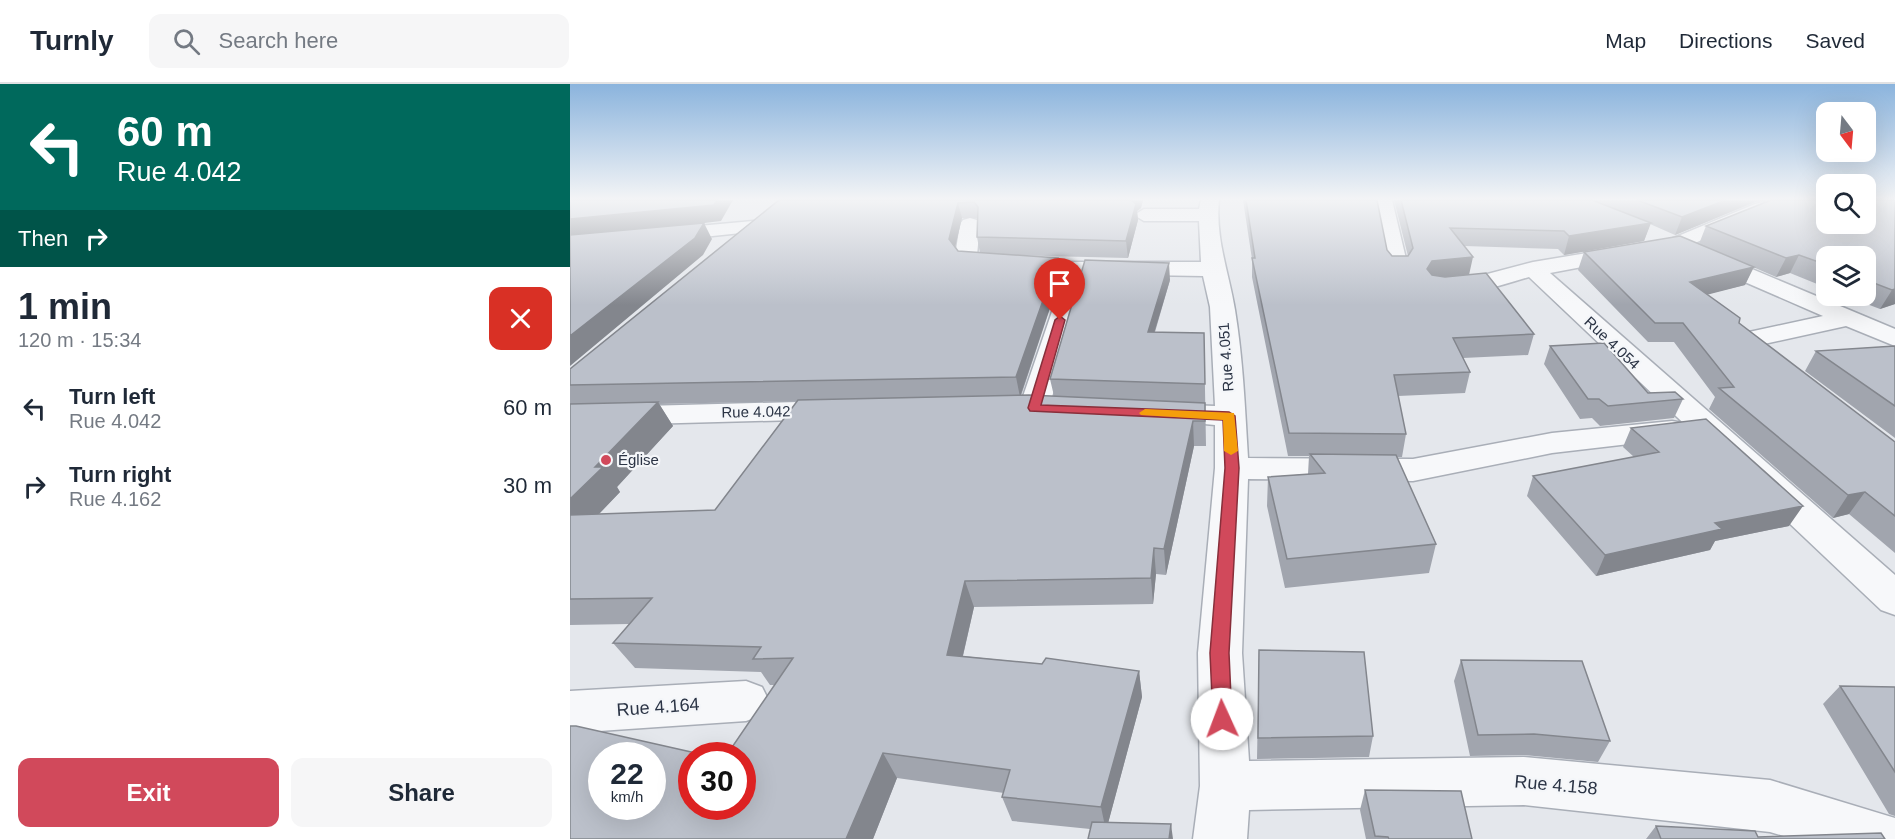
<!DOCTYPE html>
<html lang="en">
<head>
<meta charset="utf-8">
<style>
  body { margin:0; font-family:Helvetica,sans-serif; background:#f6f6f7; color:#1f2937; height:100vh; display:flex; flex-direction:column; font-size:22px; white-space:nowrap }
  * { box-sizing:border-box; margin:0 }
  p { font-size:20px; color:#747a83 }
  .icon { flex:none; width:33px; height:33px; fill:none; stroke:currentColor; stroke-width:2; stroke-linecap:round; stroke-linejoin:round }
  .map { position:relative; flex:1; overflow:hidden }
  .drawer { display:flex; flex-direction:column; background:#fff; width:570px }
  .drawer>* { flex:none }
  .guide { background:#00695c; color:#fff; overflow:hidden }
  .needle { width:39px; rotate:164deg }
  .tools { position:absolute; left:1246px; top:18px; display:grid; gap:12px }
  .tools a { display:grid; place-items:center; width:60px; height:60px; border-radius:12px; background:#fff; box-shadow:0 6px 24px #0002; font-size:30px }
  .speed { position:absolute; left:18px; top:658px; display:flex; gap:12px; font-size:30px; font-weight:700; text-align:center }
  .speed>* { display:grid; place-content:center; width:78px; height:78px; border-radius:50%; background:#fff; box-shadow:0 6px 24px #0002; line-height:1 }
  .speed small { font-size:15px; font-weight:400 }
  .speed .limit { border:9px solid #d22; background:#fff; color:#111 }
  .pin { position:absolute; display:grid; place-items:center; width:51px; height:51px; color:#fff; margin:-62px -26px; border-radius:50% 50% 50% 0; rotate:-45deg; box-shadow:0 0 6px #0007 }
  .pin .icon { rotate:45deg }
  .me { position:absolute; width:66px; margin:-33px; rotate:358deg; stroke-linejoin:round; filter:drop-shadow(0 0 4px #0008) }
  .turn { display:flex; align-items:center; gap:21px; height:126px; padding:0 18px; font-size:27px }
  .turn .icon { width:78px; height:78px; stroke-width:2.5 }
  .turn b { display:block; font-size:42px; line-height:51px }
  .then { display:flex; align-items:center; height:57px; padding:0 18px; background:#0003; gap:12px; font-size:22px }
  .round { display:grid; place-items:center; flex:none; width:63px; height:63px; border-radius:12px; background:#f6f6f7 }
  .head { display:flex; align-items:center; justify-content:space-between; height:102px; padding:0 18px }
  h1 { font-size:36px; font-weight:700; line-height:45px }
  .primary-button { display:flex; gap:12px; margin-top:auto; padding:12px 18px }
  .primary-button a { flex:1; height:69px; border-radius:12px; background:#d1495b; color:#fff; font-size:24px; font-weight:700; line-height:69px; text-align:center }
  .primary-button a+a { background:#f6f6f7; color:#1f2937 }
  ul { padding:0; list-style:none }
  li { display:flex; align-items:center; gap:18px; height:78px; padding:0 18px }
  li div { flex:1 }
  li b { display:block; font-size:22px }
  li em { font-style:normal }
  header { display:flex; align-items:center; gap:36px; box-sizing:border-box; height:84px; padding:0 30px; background:#fff; border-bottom:2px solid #e0e1e3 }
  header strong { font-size:28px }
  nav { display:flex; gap:33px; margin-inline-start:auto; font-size:21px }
  .search { width:420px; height:54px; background:#f6f6f7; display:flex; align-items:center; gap:15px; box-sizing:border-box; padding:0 21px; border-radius:12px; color:#747a83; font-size:22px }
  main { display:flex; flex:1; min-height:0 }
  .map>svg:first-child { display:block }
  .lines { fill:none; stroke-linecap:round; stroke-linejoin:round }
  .minor-casing { stroke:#a9aeb7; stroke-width:3 }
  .minor { fill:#f7f8fa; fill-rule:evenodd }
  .wall { fill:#a1a5ae; fill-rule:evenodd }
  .shaded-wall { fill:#83868d }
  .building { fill:#bbc0ca; stroke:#83868d; stroke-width:1.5; fill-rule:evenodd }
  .route { fill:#d1495b; stroke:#882f3b; stroke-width:1.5 }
  .slow { fill:#f59e0b }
  .poi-dot { fill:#d1495b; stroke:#f4f6f9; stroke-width:2 }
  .labels { text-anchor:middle; stroke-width:4.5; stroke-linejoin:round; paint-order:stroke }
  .street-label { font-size:15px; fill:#2b3445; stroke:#f4f6f9 }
  .poi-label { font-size:15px; fill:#2b3445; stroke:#f4f6f9; text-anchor:start }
  .near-street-label { font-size:18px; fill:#2b3445; stroke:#f4f6f9 }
</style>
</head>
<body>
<header>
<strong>Turnly</strong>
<div class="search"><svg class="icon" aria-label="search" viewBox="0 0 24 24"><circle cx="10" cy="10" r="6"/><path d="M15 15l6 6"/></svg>Search here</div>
<nav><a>Map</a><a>Directions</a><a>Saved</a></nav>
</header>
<main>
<section class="drawer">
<div class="guide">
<div class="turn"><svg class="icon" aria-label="left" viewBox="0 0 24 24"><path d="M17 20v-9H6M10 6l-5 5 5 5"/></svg><div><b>60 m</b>Rue 4.042</div></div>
<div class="then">Then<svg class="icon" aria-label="right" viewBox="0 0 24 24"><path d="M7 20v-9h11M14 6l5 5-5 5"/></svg></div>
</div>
<div class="head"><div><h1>1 min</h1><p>120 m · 15:34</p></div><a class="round" style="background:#d93025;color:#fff"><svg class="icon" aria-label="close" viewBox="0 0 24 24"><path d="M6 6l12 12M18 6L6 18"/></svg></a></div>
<ul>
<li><svg class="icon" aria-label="left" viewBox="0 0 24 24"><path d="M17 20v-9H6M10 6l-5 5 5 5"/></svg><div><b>Turn left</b><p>Rue 4.042</p></div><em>60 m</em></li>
<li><svg class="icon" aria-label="right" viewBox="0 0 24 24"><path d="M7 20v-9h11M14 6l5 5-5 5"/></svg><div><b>Turn right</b><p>Rue 4.162</p></div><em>30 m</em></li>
</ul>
<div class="primary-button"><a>Exit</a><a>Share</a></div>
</section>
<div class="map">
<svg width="1325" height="755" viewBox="0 0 1325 755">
  <rect width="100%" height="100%" fill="#e4e7ec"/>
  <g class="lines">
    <!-- minor casing -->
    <g class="minor-casing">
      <path id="minor" d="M631 116H649C645 154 659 189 665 226 673 275 675 324 678 374L843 375 982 349 1102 337 1113 339 1118 346 1113 353 1102 355 982 369 843 397 678 395 672 569 679 677 954 673 1200 696 1325 734V755H1224L1200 748 954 721 679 726 677 755H623L630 702 628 569 645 384V341L581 335 577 329 581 323 592 320 645 322 640 223 633 192 516 190 479 324 475 330 464 333 453 330 449 324 499 178H631L629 137H574L564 131 574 125H629Z
        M804 116H822L838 183 835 188H819L816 183Z
        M1204 116H1235L1233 120 1198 128 1113 164 980 189 1325 491V531L1311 526 959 193C931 201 898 214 869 207L865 202 869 197 906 193 963 178 1101 155 1185 120Z
        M400 134 407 136 410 140 407 171 441 176 444 181 441 186C423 190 396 188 385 172L390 140 393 136Z
        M183 137 190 139 193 143 190 147 95 157 88 155 85 151 88 147 95 145Z
        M1139 167 1325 245V262L1276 242 1194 260 1210 276 1206 282C1187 287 1171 272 1161 257L1165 251 1253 232 1131 179 1128 174 1131 169Z
        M264 317 275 320 279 326 275 332 264 335 0 342V324Z
        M176 597 192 603 199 617 192 631 176 637 0 649V607Z"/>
    </g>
    <!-- minor -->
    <use href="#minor" class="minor"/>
  </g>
  <!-- wall -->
  <path class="wall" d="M209 116H573L571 124 567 127 568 136 558 174 441 171 491 191 451 312H484L480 295 600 196 585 248 634 249 636 362H624L596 491 586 490 583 520 404 523 393 572 472 580 569 587 572 613 538 739 520 745 442 737 432 713 434 709 327 694 303 755H0L122 723 205 601H200L191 588 65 584 43 559 59 540 0 541V301ZM392 134H408L407 153 410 169 388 167 385 163ZM227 317 145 426 29 430 50 408 47 403 103 342 89 320Z
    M673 116H807L817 166 822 172H838L824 116H1196L1185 118 1105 151 1080 140 1074 157 994 171 988 165 895 162 899 191 964 250 958 271 893 274 900 288 895 309 828 312 836 350 832 373H827L866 460 859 489 715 504 697 422 698 393 738 390 739 372H718L682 193V175Z
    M1325 116V220L1310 225 1276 212H1296V172H1257V204L1220 189 1206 193 1183 183 1175 201 1137 210 1169 239 1325 358V469L1279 430 1263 434 1139 325 1145 313 1104 258H1078L1008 186 1014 168 1129 160 1136 142Z
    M980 262 1078 309 1113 315 1104 334 1030 342 1022 334 1010 335 974 280Z
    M1325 262V354L1235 287 1246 267Z
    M1061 344 1219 442 1145 457 1140 466 1026 492 957 412 963 392 1064 373 1053 363Z
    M689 566 803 652 799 673 687 675Z
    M891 576 1040 657 1028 678 954 671 900 672 884 597Z
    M1270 602 1325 603V732L1319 730 1253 620Z
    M795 706 902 755H796L790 726Z
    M1086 742 1188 753 1315 755H1076Z"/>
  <!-- shaded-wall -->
  <path class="shaded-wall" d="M147 116H163L151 137 134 139 142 155 133 171 0 282V135Z
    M561 116H573L571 124 567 127 568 136 558 174 556 157Z
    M1156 116H1196L1185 118 1105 151 1112 133Z
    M388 119 392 134 383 172 379 155Z
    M1081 139 1074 157 994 171 999 152Z
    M1229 171 1220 189 1206 193 1216 174Z
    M903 173 899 191 859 196 857 185 862 177Z
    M488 174 491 191 450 313 446 293Z
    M599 179 600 196 579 266 578 248Z
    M1184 183 1175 201 1113 217 1120 198Z
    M1325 205V220L1310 225 1322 206Z
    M88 318 103 342 47 403 50 408 3 457 0 454V415L25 383Z
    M623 337 624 362 596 491 594 465Z
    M1295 408 1279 430 1263 434 1278 411Z
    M1233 422 1219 442 1145 457 1140 466 1026 492 1035 471 1145 439Z
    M584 464 586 490 583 520 581 494Z
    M395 497 404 523 387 597 377 571Z
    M569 587 572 613 536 747 531 723Z
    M313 669 327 694 303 755H276Z
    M601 740 603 755H599Z"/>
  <!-- building -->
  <path class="building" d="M0 116H147L144 121 0 135Z
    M209 116H561L566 120 556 157 407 153 408 123 404 118 388 119 379 155 388 167 488 174 446 293 0 301V285Z
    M676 116H807L817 166 822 172H838L843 164 831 116H1022L1081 139 999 152 994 147 880 144 903 173 862 177 857 185 862 191 875 193 916 189 964 250 883 254 900 288 824 291 836 350 719 349 682 174H685Z
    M1067 116H1156L1112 133Z
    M1201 116H1257V140H1296V116H1325V205L1322 206 1296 196V172H1257V181L1229 171 1216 174 1136 142Z
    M134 139 125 154 0 252V151Z
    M1110 152 1184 183 1120 198 1170 234 1169 239 1325 358V432L1295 408 1278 411 1149 304 1164 303 1113 239H1085L1014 168Z
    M515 176 599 179 578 248 634 249 635 300 480 295Z
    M1034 259 1078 309 1105 308 1113 315 1038 322 1029 315H1018L980 262Z
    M1325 262V322L1246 267Z
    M459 311 635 319V337H623L594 465 584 464 581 494 395 497 377 571 472 580 476 574 569 587 531 723 432 713 440 686 313 669 276 755H0V642H6L139 672H122V723H172V672H156L223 574 183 575 191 563 43 559 82 514 0 515V431L145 426 228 316ZM32 672H82V723H32Z
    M88 318 25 383H33L0 415V320Z
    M1136 335 1233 422 1145 439 1152 445 1035 471 963 392 1089 368 1061 344Z
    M740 370 826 371 866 460 717 475 698 393 755 389Z
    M689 566 794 568 803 652 688 654Z
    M891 576 1012 577 1040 657 964 650 908 651Z
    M1270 602 1325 603V688Z
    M795 706 891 707 902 755H819L818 753 805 752Z
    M522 738 601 740 599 755H518Z
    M1086 742 1185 747 1188 753 1311 749 1315 755H1091Z"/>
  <!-- sky -->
  <linearGradient id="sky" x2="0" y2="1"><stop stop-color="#8bb4dd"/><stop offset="0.52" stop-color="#f3f4f6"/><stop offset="1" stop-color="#f3f4f6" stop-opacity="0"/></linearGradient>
  <rect width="1325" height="221" fill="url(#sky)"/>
  <!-- route -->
  <path class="route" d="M490 232 495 236 471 321 659 328 665 332 669 384 659 569 662 635 659 642 652 644 646 642 643 635 640 569 655 384 653 336 460 327 458 324 485 236Z"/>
  <!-- slow -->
  <path class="slow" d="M575 325 664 329 668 367 661 371 654 367 653 336 571 331 569 329Z"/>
  <!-- markers -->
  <circle class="poi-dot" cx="36" cy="376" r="6"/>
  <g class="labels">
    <!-- street labels -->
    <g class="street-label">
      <text transform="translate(1042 259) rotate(43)" y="5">Rue 4.054</text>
      <text transform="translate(656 273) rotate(-94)" y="5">Rue 4.051</text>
      <text transform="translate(186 328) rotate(-1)" y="5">Rue 4.042</text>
    </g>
    <!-- poi labels -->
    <g class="poi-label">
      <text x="48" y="381">Église</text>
    </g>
    <!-- near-street labels -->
    <g class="near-street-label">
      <text transform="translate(88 623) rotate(-4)" y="6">Rue 4.164</text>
      <text transform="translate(986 701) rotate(5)" y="6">Rue 4.158</text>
    </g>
  </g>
</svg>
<div class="tools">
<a><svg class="needle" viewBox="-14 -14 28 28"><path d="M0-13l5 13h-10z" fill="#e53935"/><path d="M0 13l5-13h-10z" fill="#747a83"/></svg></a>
<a><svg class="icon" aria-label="search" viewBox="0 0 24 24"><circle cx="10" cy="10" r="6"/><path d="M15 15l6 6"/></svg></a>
<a><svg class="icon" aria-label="layers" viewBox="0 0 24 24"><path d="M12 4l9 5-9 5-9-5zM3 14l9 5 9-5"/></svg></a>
</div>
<div class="speed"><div>22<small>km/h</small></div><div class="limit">30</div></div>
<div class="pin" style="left:490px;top:236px;background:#d93025"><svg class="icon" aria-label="arrive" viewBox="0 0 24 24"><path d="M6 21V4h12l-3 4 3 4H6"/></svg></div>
<svg class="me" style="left:652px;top:635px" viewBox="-20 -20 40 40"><circle r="19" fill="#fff"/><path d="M0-13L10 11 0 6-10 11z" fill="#d1495b"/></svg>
</div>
</main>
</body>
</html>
